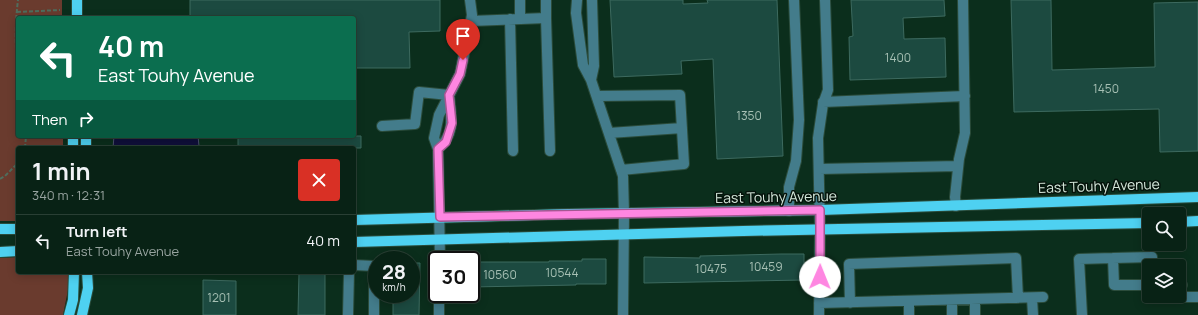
<!DOCTYPE html>
<html lang="en">
<head>
<meta charset="utf-8">
<style>
  body { margin:0; font-family:Manrope,sans-serif; background:#112a1e; color:#f1f3f6; height:100vh; display:flex; flex-direction:column; font-size:15px; white-space:nowrap }
  * { box-sizing:border-box; margin:0 }
  p { font-size:13px; color:#98a4a0 }
  .icon { flex:none; width:22px; height:22px; fill:none; stroke:currentColor; stroke-width:2; stroke-linecap:round; stroke-linejoin:round }
  .map { position:relative; flex:1; overflow:hidden }
  .side { position:absolute; left:16px; top:146px; width:340px; height:128px; display:flex; flex-direction:column; background:#082215; border-radius:4px; box-shadow:0 2px 10px #0003,0 0 0 1px #293f34 }
  .side>* { flex:none }
  .banner { position:absolute; left:16px; top:16px; width:340px; height:122px; border-radius:4px; box-shadow:0 2px 10px #0003,0 0 0 1px #293f34; background:#0b6e4f; color:#fff; overflow:hidden }
  .buttons { position:absolute; left:1142px; top:207px; display:grid; gap:8px }
  .buttons a { display:grid; place-items:center; width:44px; height:44px; border-radius:4px; background:#082215; box-shadow:0 2px 10px #0003,0 0 0 1px #293f34; font-size:20px }
  .speed { position:absolute; left:368px; top:251px; display:flex; gap:8px; font-size:20px; font-weight:700; text-align:center }
  .speed>* { display:grid; place-content:center; width:52px; height:52px; border-radius:50%; background:#082215; box-shadow:0 2px 10px #0003,0 0 0 1px #293f34; line-height:1 }
  .speed small { font-size:10px; font-weight:400 }
  .speed .limit { border:2px solid #111; border-radius:6px; background:#fff; color:#111 }
  .pin { position:absolute; display:grid; place-items:center; width:34px; height:34px; color:#fff; margin:-41px -17px; border-radius:50% 50% 50% 0; rotate:-45deg; box-shadow:0 0 4px #0007 }
  .pin .icon { rotate:45deg }
  .me { position:absolute; width:44px; margin:-22px; rotate:1deg; stroke-linejoin:round; filter:drop-shadow(0 0 3px #0008) }
  .turn { display:flex; align-items:center; gap:14px; height:84px; padding:0 16px; font-size:18px }
  .turn .icon { width:52px; height:52px; stroke-width:2.5 }
  .turn b { display:block; font-size:28px; line-height:34px }
  .then { display:flex; align-items:center; height:38px; padding:0 16px; background:#0003; gap:8px; font-size:15px }
  .round { display:grid; place-items:center; flex:none; width:42px; height:42px; border-radius:4px; background:#112a1e }
  .summary { display:flex; align-items:center; justify-content:space-between; height:68px; padding:0 16px }
  h1 { font-size:24px; font-weight:700; line-height:30px }
  ul { padding:0; list-style:none }
  li { display:flex; align-items:center; gap:12px; height:52px; padding:0 16px; border-top:1px solid #293f34 }
  li div { flex:1 }
  li b { display:block; font-size:15px }
  li em { font-style:normal }
  .map>svg:first-child { display:block }
  .green { fill:#6a3b2e }
  .water { fill:#10103b; stroke:#4b516b }
  .building { fill:#1c4a40; stroke:#3d6a5f }
  .lines { fill:none; stroke-linecap:round; stroke-linejoin:round }
  .minor-casing { stroke:#2b4c3b; stroke-width:12 }
  .major-casing { stroke:#2b4c3b; stroke-width:12 }
  .path { stroke:#506d5d; stroke-width:2; stroke-dasharray:4 2; stroke-linecap:butt }
  .minor { stroke:#437c8b; stroke-width:10 }
  .major { stroke:#4ed1f1; stroke-width:10 }
  .route-casing { stroke:#a55792; stroke-width:10 }
  .route { stroke:#fe86e1; stroke-width:7 }
  .labels { text-anchor:middle; stroke-width:3; stroke-linejoin:round; paint-order:stroke }
  .number-label { font-size:12px; fill:#a7c0b4 }
  .street-label { font-size:14px; fill:#d5e8db; stroke:#05130b }
</style>
</head>
<body>
<div class="map">
<svg width="1198" height="315" viewBox="0 0 1198 315">
  <rect width="100%" height="100%" fill="#0b2e1c"/>
  <!-- green -->
  <path class="green" d="M0 0H62V18H18V136H63V148H18V221H0Z
    M18 257V272H68V290L63 315H0V258Z"/>
  <!-- water -->
  <path class="water" d="M114 136H198L199 146 200 148H113Z"/>
  <!-- building -->
  <path class="building" d="M190 0H440V31L409 32 410 68H354V18H190Z
    M610 0H683V4L708 3 707 0H777L783 156 717 159 713 59 681 61 682 74 614 77Z
    M851 0H944L945 16 903 18 904 39 945 38 946 77 850 80 849 37 853 36Z
    M1011 0H1051L1052 70 1155 67 1154 3 1198 2V151L1160 152 1159 109 1014 112Z
    M238 136H361V148H238Z
    M781 254H804V280L644 283V257L700 258V256Z
    M582 259H606V284H576V285L471 287V262H549V261H582Z
    M411 263H420L419 315H393V294H411Z
    M299 272H325V315H298Z
    M203 280 236 281V315H203Z"/>
  <g class="lines">
    <!-- minor casing -->
    <g class="minor-casing">
      <path id="minor" d="M520 0V19
        M546 0V18
        M577 0 576 13 583 65 591 80 623 176 624 214 623 315
        M510 19 513 151
        M471 21 546 18 550 151
        M591 80 594 66 592 0
        M597 96 680 95 684 164 621 170
        M823 102 965 96
        M382 126 415 124 419 92 449 95
        M609 133 682 128
        M438 149C456 133 451 117 449 95
        M819 169 958 166
        M956 206 955 197 959 159 965 133 963 0
        M789 211V187L796 161 799 120 794 0
        M440 260 438 149 434 138 439 115 460 74 472 15 470 0
        M354 265 374 266V315
        M1149 285H1114L1113 258 1152 257V266
        M1179 285H1182
        M1183 297H1198
        M1032 298 1033 315
        M952 300V315
        M975 300V315
        M909 301V315
        M819 303 1043 297
        M850 303 849 264 1016 258 1018 298
        M348 315 349 272
        M439 315V294
        M819 315 820 230 818 138 823 104 828 90 825 0
        M1082 315 1079 259 1113 258"/>
    </g>
    <!-- major casing -->
    <g class="major-casing">
      <path id="major" d="M77 0V18
        M73 136V148
        M86 136V148
        M354 220 568 214 820 210 1198 197
        M1179 222 1198 221
        M0 229H18
        M354 242 743 231 1149 223
        M0 252 18 251
        M69 315 73 300 74 272
        M82 315 88 288 87 272"/>
    </g>
    <!-- path -->
    <path class="path" d="M17 12 60 10
      M18 73C15 49 15 24 18 0
      M25 148 26 136
      M0 179 5 176 18 163"/>
    <!-- minor -->
    <use href="#minor" class="minor"/>
    <!-- major -->
    <use href="#major" class="major"/>
  </g>
  <g class="lines">
    <!-- route casing -->
    <g class="route-casing">
      <path id="route" d="M463 60 460 74 449 95 452 123 446 142 438 149 440 217 820 210V277"/>
    </g>
    <!-- route -->
    <use href="#route" class="route"/>
  </g>
  <g class="labels">
    <!-- number labels -->
    <g class="number-label">
      <text x="898" y="62">1400</text>
      <text x="1106" y="93">1450</text>
      <text x="749" y="120">1350</text>
      <text x="766" y="271">10459</text>
      <text x="711" y="273">10475</text>
      <text x="562" y="277">10544</text>
      <text x="500" y="279">10560</text>
      <text x="219" y="302">1201</text>
    </g>
    <!-- street labels -->
    <g class="street-label">
      <text transform="translate(1099 186) rotate(-2)" y="5">East Touhy Avenue</text>
      <text transform="translate(776 197) rotate(-1)" y="5">East Touhy Avenue</text>
    </g>
  </g>
</svg>
<div class="buttons">
<a><svg class="icon" aria-label="search" viewBox="0 0 24 24"><circle cx="10" cy="10" r="6"/><path d="M15 15l6 6"/></svg></a>
<a><svg class="icon" aria-label="layers" viewBox="0 0 24 24"><path d="M12 4l9 5-9 5-9-5zM3 14l9 5 9-5"/></svg></a>
</div>
<div class="speed"><div>28<small>km/h</small></div><div class="limit">30</div></div>
<div class="pin" style="left:463px;top:60px;background:#d93025"><svg class="icon" aria-label="arrive" viewBox="0 0 24 24"><path d="M6 21V4h12l-3 4 3 4H6"/></svg></div>
<svg class="me" style="left:820px;top:277px" viewBox="-20 -20 40 40"><circle r="19" fill="#fff"/><path d="M0-13L10 11 0 6-10 11z" fill="#fe86e1"/></svg>
<div class="banner">
<div class="turn"><svg class="icon" aria-label="left" viewBox="0 0 24 24"><path d="M17 20v-9H6M10 6l-5 5 5 5"/></svg><div><b>40 m</b>East Touhy Avenue</div></div>
<div class="then">Then<svg class="icon" aria-label="right" viewBox="0 0 24 24"><path d="M7 20v-9h11M14 6l5 5-5 5"/></svg></div>
</div>
<section class="side">
<div class="summary"><div><h1>1 min</h1><p>340 m · 12:31</p></div><a class="round" style="background:#d93025;color:#fff"><svg class="icon" aria-label="close" viewBox="0 0 24 24"><path d="M6 6l12 12M18 6L6 18"/></svg></a></div>
<ul>
<li><svg class="icon" aria-label="left" viewBox="0 0 24 24"><path d="M17 20v-9H6M10 6l-5 5 5 5"/></svg><div><b>Turn left</b><p>East Touhy Avenue</p></div><em>40 m</em></li>
</ul>
</section>
</div>
</body>
</html>
